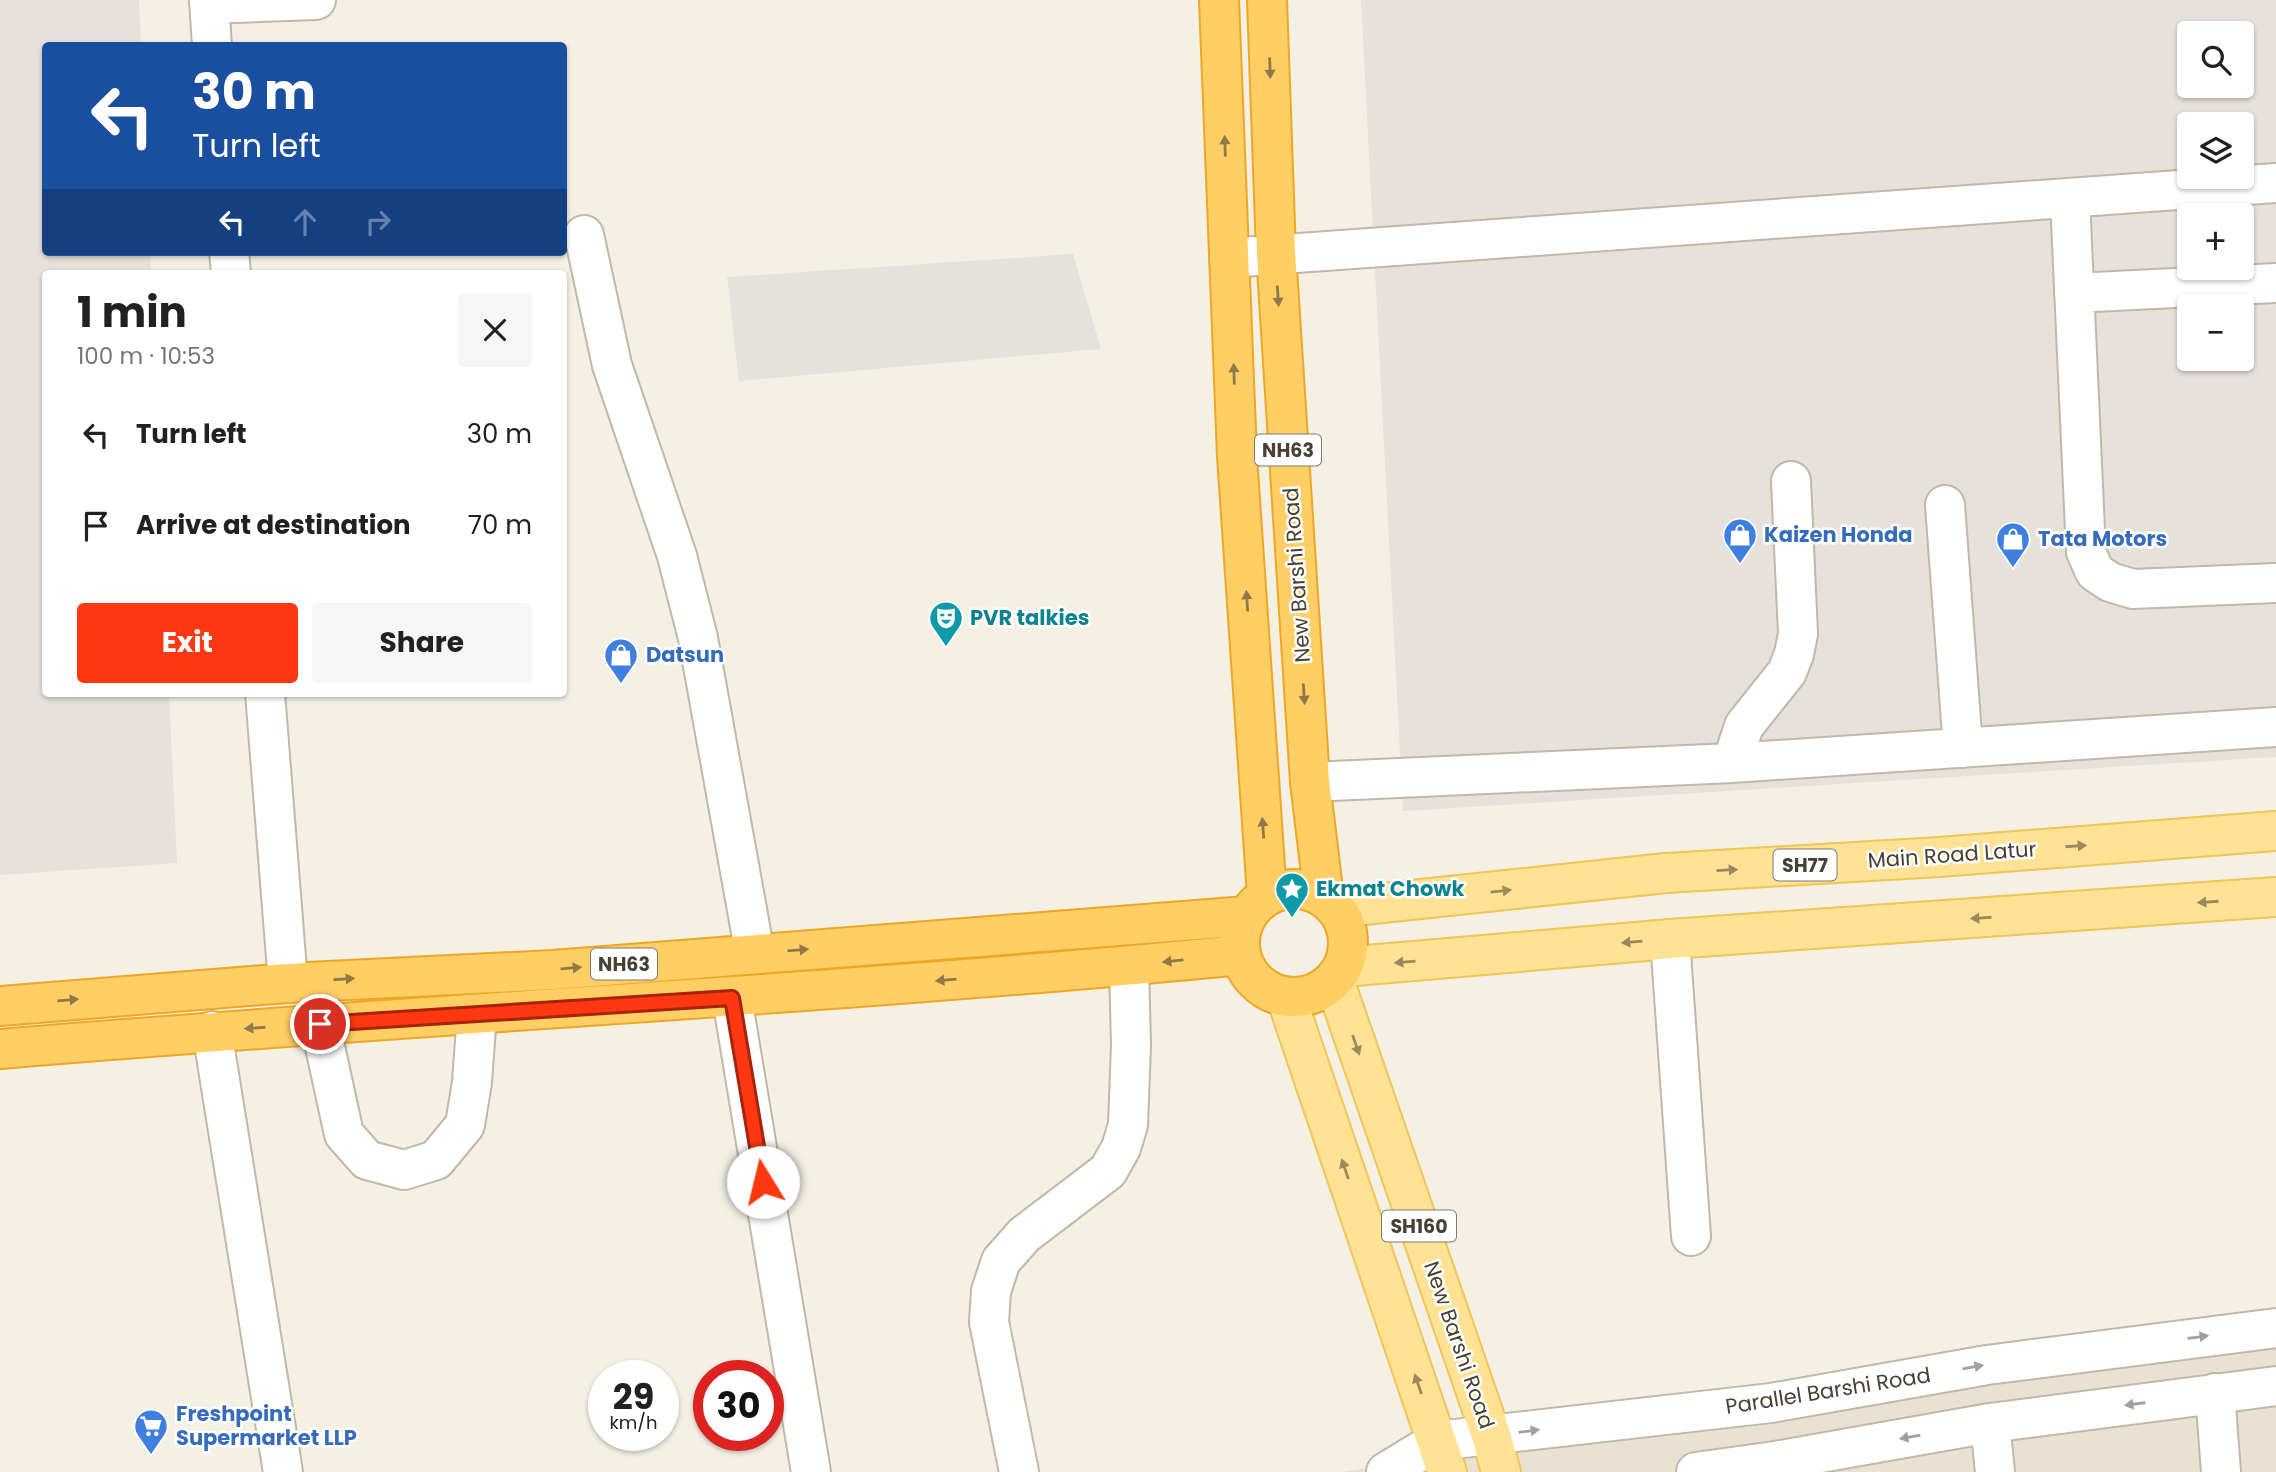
<!DOCTYPE html>
<html lang="en">
<head>
<meta charset="utf-8">
<style>
  body { margin:0; font-family:Poppins,sans-serif; background:#f6f6f6; color:#202124; height:100vh; display:flex; flex-direction:column; font-size:26px; white-space:nowrap }
  * { box-sizing:border-box; margin:0 }
  p { font-size:23px; color:#757577 }
  .icon { flex:none; width:38px; height:38px; fill:none; stroke:currentColor; stroke-width:2; stroke-linecap:round; stroke-linejoin:round }
  .map { position:relative; flex:1; overflow:hidden }
  .details { position:absolute; left:42px; top:270px; width:525px; height:427px; display:flex; flex-direction:column; background:#fff; border-radius:7px; box-shadow:0 2px 5px #0004 }
  .details>* { flex:none }
  .hud { position:absolute; left:42px; top:42px; width:525px; height:214px; border-radius:7px; box-shadow:0 2px 5px #0004; background:#1a4fa0; color:#fff; overflow:hidden }
  .tools { position:absolute; left:2177px; top:21px; display:grid; gap:14px }
  .tools a { display:grid; place-items:center; width:77px; height:77px; border-radius:7px; background:#fff; box-shadow:0 2px 5px #0004; font-size:35px }
  .speed { position:absolute; left:588px; top:1360px; display:flex; gap:14px; font-size:35px; font-weight:700; text-align:center }
  .speed>* { display:grid; place-content:center; width:91px; height:91px; border-radius:50%; background:#fff; box-shadow:0 2px 5px #0004; line-height:1 }
  .speed small { font-size:18px; font-weight:400 }
  .speed .limit { border:10px solid #d22; background:#fff; color:#111 }
  .pin { position:absolute; display:grid; place-items:center; width:60px; height:60px; color:#fff; margin:-30px; border:4px solid #fff; border-radius:50%; box-shadow:0 2px 7px #0007 }
  .me { position:absolute; width:77px; margin:-38px; rotate:351deg; stroke-linejoin:round; filter:drop-shadow(0 0 5px #0008) }
  .turn { display:flex; align-items:center; gap:24px; height:147px; padding:0 35px; font-size:32px }
  .turn .icon { width:91px; height:91px; stroke-width:2.5 }
  .turn b { display:block; font-size:49px; line-height:60px }
  .lanes { display:flex; align-items:center; height:66px; padding:0 35px; background:#0003; justify-content:center; gap:35px; direction:ltr }
  .lanes .off { opacity:.35 }
  .round { display:grid; place-items:center; flex:none; width:74px; height:74px; border-radius:7px; background:#f6f6f6 }
  .headline { display:flex; align-items:center; justify-content:space-between; height:119px; padding:0 35px }
  h1 { font-size:42px; font-weight:700; line-height:52px }
  .cta { display:flex; gap:14px; margin-top:auto; padding:14px 35px }
  .cta a { flex:1; height:80px; border-radius:7px; background:#ff3811; color:#fff; font-size:28px; font-weight:700; line-height:80px; text-align:center }
  .cta a+a { background:#f6f6f6; color:#202124 }
  ul { padding:0; list-style:none }
  li { display:flex; align-items:center; gap:21px; height:91px; padding:0 35px }
  li div { flex:1 }
  li b { display:block; font-size:26px }
  li em { font-style:normal }
  .map>svg:first-child { display:block }
  .residential { fill:#e9e2d2 }
  .industrial { fill:#e6e1da; fill-rule:evenodd }
  .parking { fill:#e4e2dd }
  .lines { fill:none; stroke-linecap:round; stroke-linejoin:round }
  .minor-casing { stroke:#c1b8a6; stroke-width:42 }
  .major-casing { stroke:#f0c456; stroke-width:42 }
  .highway-casing { stroke:#eea725; stroke-width:42 }
  .minor { stroke:#fff; stroke-width:38 }
  .major { stroke:#ffe293; stroke-width:38 }
  .highway { stroke:#ffce65; stroke-width:38 }
  .oneway { fill:#917947 }
  .oneway2 { fill:#9a895e }
  .oneway3 { fill:#a3a099 }
  .route-casing { stroke:#a6240b; stroke-width:18 }
  .route { stroke:#ff3811; stroke-width:12 }
  .labels { text-anchor:middle; stroke-width:5; stroke-linejoin:round; paint-order:stroke }
  .shield { fill:#fff; stroke:#7e7970; stroke-width:2 }
  .shield-label { font-size:19px; font-weight:bold; fill:#474033 }
  .shop-label { font-size:21px; font-weight:bold; fill:#366cbe; stroke:#fff; text-anchor:start }
  .street-label { font-size:21px; fill:#474033; stroke:#fff }
  .culture-label { font-size:21px; font-weight:bold; fill:#0d838f; stroke:#fff; text-anchor:start }
</style>
</head>
<body>
<div class="map">
<svg width="2276" height="1472" viewBox="0 0 2276 1472">
  <rect width="100%" height="100%" fill="#f4f0e4"/>
  <!-- residential -->
  <path class="residential" d="M2276 1332V1472H1340L1466 1454Z"/>
  <!-- industrial -->
  <path class="industrial" d="M0 0H139L141 45 46 46V252H150L151 273H46V693H169L177 863 0 875Z
    M1361 0H2276V757L1403 811ZM2189 33H2242V86H2189ZM2189 124H2242V177H2189ZM2189 215H2242V268H2189ZM2189 306H2242V359H2189Z"/>
  <!-- parking -->
  <path class="parking" d="M1073 254 1101 349 739 381 727 277Z"/>
  <g class="lines">
    <!-- minor casing -->
    <g class="minor-casing">
      <path id="minor" d="M209 0 212 46
        M209 4 316 0
        M2070 199 2086 552 2095 572 2110 582 2133 589 2276 583
        M584 235 612 365 677 556 698 638 755 954
        M229 252 231 273
        M1229 258 2276 183
        M2074 293 2276 283
        M1945 505 1963 748
        M265 693 288 983
        M1732 763 1744 726 1787 672 1794 654 1798 634 1791 481
        M1310 782 1732 763 2276 727
        M1670 939 1691 1236
        M732 998 811 1472
        M320 1024 344 1134 367 1160 404 1170 436 1160 465 1125 472 1082 477 1014
        M212 1031 283 1472
        M2215 1393 2221 1472
        M1990 1423 1995 1472
        M1019 1472 989 1322 991 1291 1001 1261 1024 1235 1108 1171 1121 1148 1128 1125 1131 1045 1129 966
        M1386 1472 1437 1441 1771 1403 1987 1365 2276 1328
        M1696 1472 1775 1461 1990 1423 2276 1386"/>
    </g>
    <!-- major casing -->
    <g class="major-casing">
      <path id="major" d="M1335 908 1666 873 1939 857 2276 831
        M1343 967 1670 939 2276 897
        M1334 980 1491 1435 1501 1472
        M1286 997 1447 1472"/>
    </g>
    <!-- highway casing -->
    <g class="highway-casing">
      <path id="highway" d="M1219 0 1237 456 1267 896
        M1267 0 1276 253 1310 782 1324 898
        M1240 943a54 54 0 1 1 108 0a54 54 0 1 1-108 0Z
        M0 1006 288 983 553 970 1247 916
        M0 1049C413 1014 828 995 1241 955"/>
    </g>
    <!-- minor -->
    <use href="#minor" class="minor"/>
    <!-- major -->
    <use href="#major" class="major"/>
    <!-- highway -->
    <use href="#highway" class="highway"/>
  </g>
  <!-- one-way arrows -->
  <defs><path id="oneway-solid" d="M-6-.8H1V-3.2L6.5 0L1 3.2V.8H-6Z" transform="scale(1.75)"/></defs>
  <g class="oneway">
    <use href="#oneway-solid" transform="translate(1270 68) rotate(88)"/>
    <use href="#oneway-solid" transform="translate(1225 146) rotate(-92)"/>
    <use href="#oneway-solid" transform="translate(1278 296) rotate(86)"/>
    <use href="#oneway-solid" transform="translate(1234 374) rotate(-92)"/>
    <use href="#oneway-solid" transform="translate(1247 601) rotate(-94)"/>
    <use href="#oneway-solid" transform="translate(1304 694) rotate(86)"/>
    <use href="#oneway-solid" transform="translate(1263 828) rotate(-94)"/>
    <use href="#oneway-solid" transform="translate(798 950) rotate(-5)"/>
    <use href="#oneway-solid" transform="translate(1173 961) rotate(174)"/>
    <use href="#oneway-solid" transform="translate(571 968) rotate(-5)"/>
    <use href="#oneway-solid" transform="translate(344 979) rotate(-4)"/>
    <use href="#oneway-solid" transform="translate(946 980) rotate(175)"/>
    <use href="#oneway-solid" transform="translate(68 1000) rotate(-5)"/>
    <use href="#oneway-solid" transform="translate(255 1028) rotate(176)"/>
  </g>
  <g class="oneway2">
    <use href="#oneway-solid" transform="translate(2076 846) rotate(-4)"/>
    <use href="#oneway-solid" transform="translate(1727 870) rotate(-3)"/>
    <use href="#oneway-solid" transform="translate(1501 891) rotate(-6)"/>
    <use href="#oneway-solid" transform="translate(2208 902) rotate(176)"/>
    <use href="#oneway-solid" transform="translate(1981 918) rotate(176)"/>
    <use href="#oneway-solid" transform="translate(1632 942) rotate(175)"/>
    <use href="#oneway-solid" transform="translate(1405 962) rotate(175)"/>
    <use href="#oneway-solid" transform="translate(1356 1045) rotate(71)"/>
    <use href="#oneway-solid" transform="translate(1345 1169) rotate(-109)"/>
    <use href="#oneway-solid" transform="translate(1418 1384) rotate(-109)"/>
  </g>
  <g class="oneway3">
    <use href="#oneway-solid" transform="translate(2198 1337) rotate(-7)"/>
    <use href="#oneway-solid" transform="translate(1973 1367) rotate(-10)"/>
    <use href="#oneway-solid" transform="translate(2135 1404) rotate(172)"/>
    <use href="#oneway-solid" transform="translate(1529 1431) rotate(-7)"/>
    <use href="#oneway-solid" transform="translate(1910 1437) rotate(170)"/>
  </g>
  <g class="lines">
    <!-- route casing -->
    <g class="route-casing">
      <path id="route" d="M320 1024 732 998 763 1182"/>
    </g>
    <!-- route -->
    <use href="#route" class="route"/>
  </g>
  <!-- icons -->
  <defs>
    <g id="shop-pin" transform="scale(1.75)"><path d="M0 17L-7.5 6A9.5 9.5 0 1 1 7.5 6Z" fill="#3f7fe0" stroke="#fff"/><path d="M-5-2.5h2.3a2.7 3.5 0 0 1 5.4 0H5L5.5 6h-11ZM-1.5-2.5h3a1.5 2.3 0 0 0-3 0Z" fill="#fff"/></g>
    <g id="theatre-pin" transform="scale(1.75)"><path d="M0 17L-7.5 6A9.5 9.5 0 1 1 7.5 6Z" fill="#0f9aa8" stroke="#fff"/><path d="M-5-5.5Q0-4 5-5.5V0Q5 5 0 6Q-5 5-5 0ZM-3.3-2.5H-1v1.5H-3.3ZM1-2.5H3.3v1.5H1ZM-2.8 1Q0 5.5 2.8 1Z" fill="#fff"/></g>
    <g id="sight-pin" transform="scale(1.75)"><path d="M0 17L-7.5 6A9.5 9.5 0 1 1 7.5 6Z" fill="#0f9aa8" stroke="#fff"/><path d="M0-6L1.8-2.2L6-1.7L2.9 1.2L3.7 5.4L0 3.3L-3.7 5.4L-2.9 1.2L-6-1.7L-1.8-2.2Z" fill="#fff"/></g>
    <g id="supermarket-pin" transform="scale(1.75)"><path d="M0 17L-7.5 6A9.5 9.5 0 1 1 7.5 6Z" fill="#3f7fe0" stroke="#fff"/><path d="M-6-5.5h2.5l.6 2H6L4.5 2H-2.5L-4.4-4H-6ZM-1.5 3.2a1.3 1.3 0 1 0 .1 0ZM3 3.2a1.3 1.3 0 1 0 .1 0Z" fill="#fff"/></g>
  </defs>
  <g fill-rule="evenodd">
    <use href="#shop-pin" x="1740" y="535"/>
    <use href="#shop-pin" x="2013" y="539"/>
    <use href="#theatre-pin" x="946" y="618"/>
    <use href="#shop-pin" x="621" y="655"/>
    <use href="#sight-pin" x="1292" y="889"/>
    <use href="#supermarket-pin" x="151" y="1426"/>
  </g>
  <g class="labels">
    <!-- shield labels -->
    <g class="shield">
      <rect x="1255" y="434.5" width="66" height="31" rx="5"/>
      <rect x="1773.5" y="849.5" width="63" height="31" rx="5"/>
      <rect x="591" y="948.5" width="66" height="31" rx="5"/>
      <rect x="1382" y="1210.5" width="74" height="31" rx="5"/>
    </g>
    <g class="shield-label">
      <text x="1288" y="457">NH63</text>
      <text x="1805" y="872">SH77</text>
      <text x="624" y="971">NH63</text>
      <text x="1419" y="1233">SH160</text>
    </g>
    <!-- shop labels -->
    <g class="shop-label">
      <text x="1764" y="542">Kaizen Honda</text>
      <text x="2038" y="546">Tata Motors</text>
      <text x="646" y="662">Datsun</text>
      <text x="176" y="1421">Freshpoint<tspan x="176" dy="24">Supermarket LLP</tspan></text>
    </g>
    <!-- street labels -->
    <g class="street-label">
      <text transform="translate(1297 575) rotate(-94)" y="7">New Barshi Road</text>
      <text transform="translate(1952 855) rotate(-4)" y="7">Main Road Latur</text>
      <text transform="translate(1459 1345) rotate(71)" y="7">New Barshi Road</text>
      <text transform="translate(1828 1391) rotate(-9)" y="7">Parallel Barshi Road</text>
    </g>
    <!-- culture labels -->
    <g class="culture-label">
      <text x="970" y="625">PVR talkies</text>
      <text x="1316" y="896">Ekmat Chowk</text>
    </g>
  </g>
</svg>
<div class="tools">
<a><svg class="icon" aria-label="search" viewBox="0 0 24 24"><circle cx="10" cy="10" r="6"/><path d="M15 15l6 6"/></svg></a>
<a><svg class="icon" aria-label="layers" viewBox="0 0 24 24"><path d="M12 4l9 5-9 5-9-5zM3 14l9 5 9-5"/></svg></a>
<a>+</a>
<a>−</a>
</div>
<div class="speed"><div>29<small>km/h</small></div><div class="limit">30</div></div>
<div class="pin" style="left:320px;top:1024px;background:#d93025"><svg class="icon" aria-label="arrive" viewBox="0 0 24 24"><path d="M6 21V4h12l-3 4 3 4H6"/></svg></div>
<svg class="me" style="left:763px;top:1182px" viewBox="-20 -20 40 40"><circle r="19" fill="#fff"/><path d="M0-13L10 11 0 6-10 11z" fill="#ff3811"/></svg>
<div class="hud">
<div class="turn"><svg class="icon" aria-label="left" viewBox="0 0 24 24"><path d="M17 20v-9H6M10 6l-5 5 5 5"/></svg><div><b>30 m</b>Turn left</div></div>
<div class="lanes"><svg class="icon" aria-label="left" viewBox="0 0 24 24"><path d="M17 20v-9H6M10 6l-5 5 5 5"/></svg><svg class="icon off" aria-label="ahead" viewBox="0 0 24 24"><path d="M12 20V5M6 11l6-6 6 6"/></svg><svg class="icon off" aria-label="right" viewBox="0 0 24 24"><path d="M7 20v-9h11M14 6l5 5-5 5"/></svg></div>
</div>
<section class="details">
<div class="headline"><div><h1>1 min</h1><p>100 m · 10:53</p></div><a class="round"><svg class="icon" aria-label="close" viewBox="0 0 24 24"><path d="M6 6l12 12M18 6L6 18"/></svg></a></div>
<ul>
<li><svg class="icon" aria-label="left" viewBox="0 0 24 24"><path d="M17 20v-9H6M10 6l-5 5 5 5"/></svg><div><b>Turn left</b></div><em>30 m</em></li>
<li><svg class="icon" aria-label="arrive" viewBox="0 0 24 24"><path d="M6 21V4h12l-3 4 3 4H6"/></svg><div><b>Arrive at destination</b></div><em>70 m</em></li>
</ul>
<div class="cta"><a>Exit</a><a>Share</a></div>
</section>
</div>
</body>
</html>
